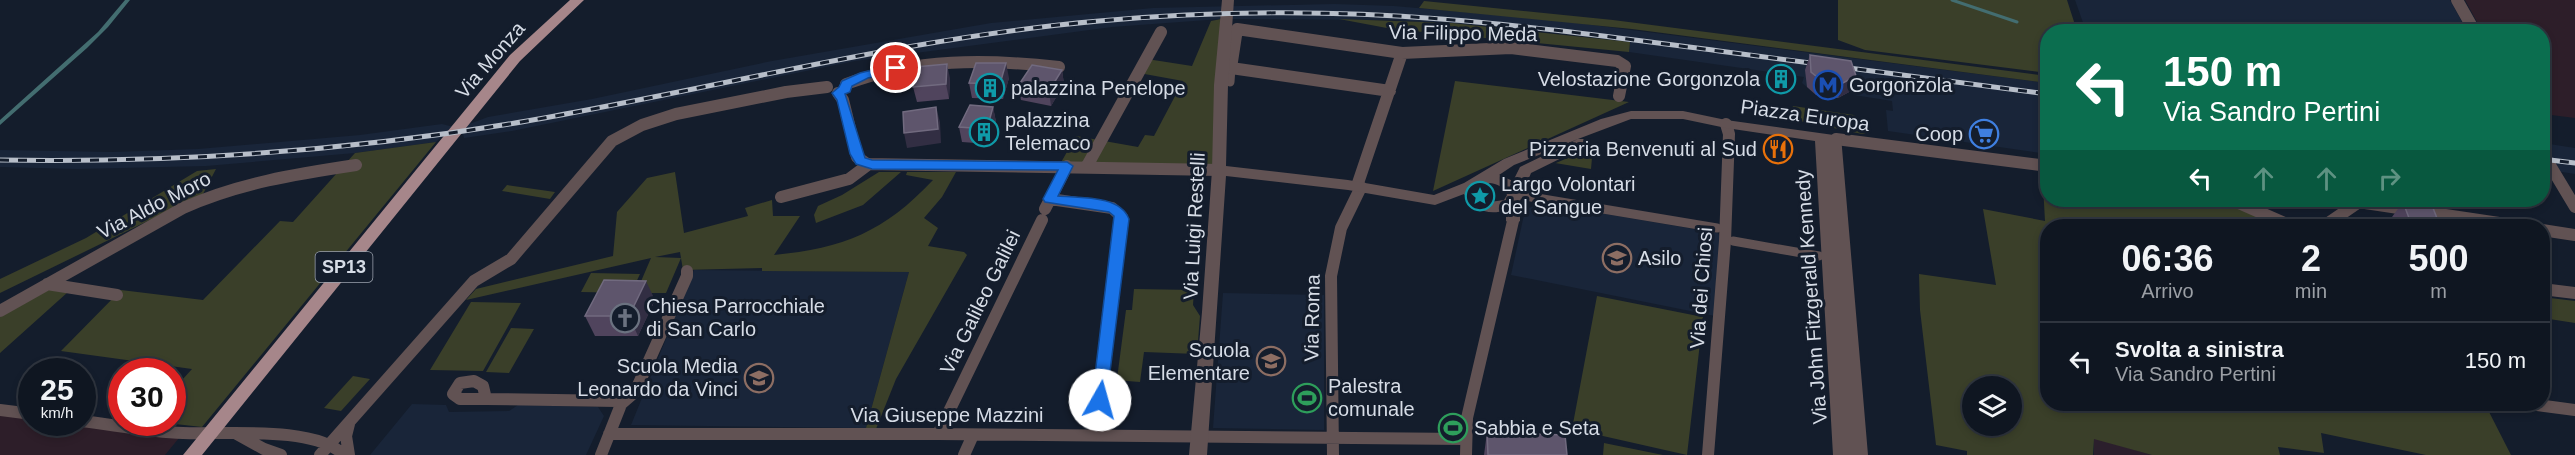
<!DOCTYPE html>
<html lang="it">
<head>
<meta charset="utf-8">
<style>
  body { margin:0; font-family:Helvetica,sans-serif; background:#1d232e; color:#f1f3f6; height:100vh; display:flex; flex-direction:column; font-size:22px; white-space:nowrap }
  * { box-sizing:border-box; margin:0 }
  p { font-size:20px; color:#9b9fa5 }
  .icon { flex:none; width:33px; height:33px; fill:none; stroke:currentColor; stroke-width:2; stroke-linecap:round; stroke-linejoin:round }
  .map { position:relative; flex:1; overflow:hidden }
  .drawer { position:absolute; left:2040px; top:219px; width:510px; height:192px; display:flex; flex-direction:column; background:#0f1621; border-radius:24px; box-shadow:0 3px 9px #0003,0 0 0 2px #2f353f }
  .drawer>* { flex:none }
  .hud { position:absolute; left:2040px; top:24px; width:510px; height:183px; border-radius:24px; box-shadow:0 3px 9px #0003,0 0 0 2px #2f353f; background:#0b6e4f; color:#fff; overflow:hidden }
  .controls { position:absolute; left:1962px; top:376px; display:grid; gap:12px }
  .controls a { display:grid; place-items:center; width:60px; height:60px; border-radius:50%; background:#0f1621; box-shadow:0 3px 9px #0003,0 0 0 2px #2f353f; font-size:30px }
  .speed { position:absolute; left:18px; top:358px; display:flex; gap:12px; font-size:30px; font-weight:700; text-align:center }
  .speed>* { display:grid; place-content:center; width:78px; height:78px; border-radius:50%; background:#0f1621; box-shadow:0 3px 9px #0003,0 0 0 2px #2f353f; line-height:1 }
  .speed small { font-size:15px; font-weight:400 }
  .speed .limit { border:9px solid #d22; background:#fff; color:#111 }
  .pin { position:absolute; display:grid; place-items:center; width:51px; height:51px; color:#fff; margin:-26px; border:3px solid #fff; border-radius:50%; box-shadow:0 2px 6px #0007 }
  .me { position:absolute; width:66px; margin:-33px; rotate:7deg; stroke-linejoin:round; filter:drop-shadow(0 0 4px #0008) }
  .turn { display:flex; align-items:center; gap:21px; height:126px; padding:0 24px; font-size:27px }
  .turn .icon { width:78px; height:78px; stroke-width:2.5 }
  .turn b { display:block; font-size:42px; line-height:51px }
  .lanes { display:flex; align-items:center; height:57px; padding:0 24px; background:#0003; justify-content:center; gap:30px; direction:ltr }
  .lanes .off { opacity:.35 }
  .eta { display:flex; justify-content:space-evenly; align-items:center; height:102px; text-align:center }
  .eta b { font-size:36px; font-weight:800; line-height:42px }
  ul { padding:0; list-style:none }
  li { display:flex; align-items:center; gap:18px; height:78px; padding:0 24px; border-top:2px solid #2f353f }
  li div { flex:1 }
  li b { display:block; font-size:22px }
  li em { font-style:normal }
  .map>svg:first-child { display:block }
  .built { fill:#192539 }
  .industrial { fill:#2d1e29 }
  .medical { fill:#2b1f2c }
  .green { fill:#3a3f29; fill-rule:evenodd }
  .water { fill:#436d70 }
  .lines { fill:none; stroke-linecap:round; stroke-linejoin:round }
  .stream { stroke:#436d70; stroke-width:3 }
  .pedestrian { stroke:#615253; stroke-width:9 }
  .minor { stroke:#615253; stroke-width:12 }
  .tertiary { fill:#615253; fill-rule:evenodd }
  .primary { fill:#a6868a; fill-rule:evenodd }
  .rail-casing { stroke:#b7bec9; stroke-width:5 }
  .rail { stroke:#141d2c; stroke-width:3; stroke-dasharray:9; stroke-linecap:butt }
  .wall { fill:#50445d }
  .shaded-wall { fill:#322e43 }
  .building { fill:#5e556c; stroke:#716a7f; stroke-width:1.5 }
  .route { fill:#1a73e8; stroke:#114b97; stroke-width:1.5 }
  .labels { text-anchor:middle; stroke-width:6; stroke-linejoin:round; paint-order:stroke }
  .shield { fill:#141d2c; stroke:#9ca3ae; stroke-width:1.5 }
  .shield-label { font-size:18px; font-weight:bold; fill:#d6dce6 }
  .street-label { font-size:20px; fill:#d6dce6; stroke:#141d2c }
  .poi-label { font-size:20px; fill:#d6dce6; stroke:#141d2c; text-anchor:start }
</style>
</head>
<body>
<div class="map">
<svg width="2575" height="455" viewBox="0 0 2575 455">
  <rect width="100%" height="100%" fill="#141d2c"/>
  <!-- built -->
  <path class="built" d="M2075 0H2450L2467 31H2086Z
    M1334 4 1394 6 1553 20 2048 83 2047 154 1888 131 1886 110 1893 111 1892 101 1854 95 1851 91 1838 98 1816 95 1802 83 1804 77 1629 52 1630 42 1504 27 1394 20 1221 19 1112 27 855 61 512 131 464 138 463 134 441 137 436 142 355 153 206 166 77 169 0 167V150L112 152 198 149 360 135 442 124 450 126 472 123 488 117 592 99 772 61 991 23 1153 8Z
    M2543 143 2575 148V174L2543 169Z
    M1540 203 1718 233 1721 240 1715 316 1511 275 1525 210Z
    M694 270 909 272 866 428 631 425Z
    M1223 293 1324 295V430L1213 428Z
    M412 404 446 405 449 412 509 411 518 405 598 407 604 416 586 455H370Z"/>
  <!-- industrial -->
  <path class="industrial" d="M2465 0H2575V118L2543 114 2542 32 2482 31Z
    M0 415 31 419 32 423H60L179 438 165 455H0Z"/>
  <!-- medical -->
  <path class="medical" d="M2094 438 2152 455H2094Z"/>
  <!-- green -->
  <path class="green" d="M1838 0H2067L2077 31 2048 32 2047 73 1865 50 1838 40Z
    M1424 1 1613 20 2047 76V83L1632 29 1419 8Z
    M1221 19 1218 170 1059 166 1076 136 1138 147 1145 135 1154 136 1183 81 1139 73 1147 59 1192 66 1211 21Z
    M1339 19 1452 23 1630 42 1629 52 1392 29Z
    M1455 81 1629 102 1433 191Z
    M1793 106 1854 115 1867 123 1869 129 1866 133 1862 134 1795 120 1790 115Z
    M436 142 202 427 166 423H172L173 390 192 369 61 351 121 290 203 300 280 221 293 222 355 153Z
    M1593 147 1591 169 1555 163H1556Z
    M2042 168H2047L2048 200H2214L2239 208 2277 226H2048V404H2485L2511 455H2426L2321 433 2324 453 2278 447 2280 455H2152L2094 439 2093 455H1967V451L1936 445 1920 310 1919 274 1996 285 1983 209 2045 221ZM1972 387H2012V426H1972Z
    M216 169 203 194 0 293V279L86 238 197 171Z
    M675 172 684 233 748 216 745 208 772 200 773 216H800L774 255C844 248 884 232 933 180L906 175 907 172H956L942 197 924 218 938 228 928 246 964 252 967 255 896 379 876 429 866 428 909 272 762 271V268L683 270 680 252 655 257 681 258 666 293H636L651 258 466 300 476 289 613 256 617 212 647 178Z
    M879 172H901L863 205 816 223 814 215 818 206 842 195Z
    M507 185 555 192 550 199 502 191Z
    M591 273 640 274 631 293 581 292Z
    M46 289 68 292 0 353V317Z
    M1134 289 1194 290 1193 305 1200 316 1197 354 1144 352 1140 382 1114 380 1117 379 1126 310H1132Z
    M1597 296 1703 317 1687 455 1572 429Z
    M2542 297 2575 301V323L2543 318Z
    M471 302 521 303 483 371 430 370Z
    M511 328 534 329 509 373 486 372Z
    M353 376 370 379 341 411 324 408Z
    M1604 443 1663 455H1603Z"/>
  <!-- water -->
  <path class="water" d="M125 0H130L108 27 87 48 0 125V120L98 32Z"/>
  <g class="lines">
    <!-- stream -->
    <path class="stream" d="M1952 0 2017 22"/>
    <!-- pedestrian -->
    <path class="pedestrian" d="M1230 82 1231 68
      M1525 196 1717 228
      M1733 241 1819 256"/>
    <!-- minor -->
    <path class="minor" d="M2457 0 2475 32
      M846 84C916 58 986 59 1059 67
      M1390 91 1231 68 1237 29 1402 53 1511 48 1617 61 1625 66 1619 96
      M838 93 843 100 857 157 867 164 1219 170
      M1836 139 2048 166
      M2542 152 2575 207
      M1087 166 1161 32
      M1357 186 1402 53
      M781 197 849 179 869 164
      M1050 199 1112 208 1122 217 1096 435
      M2232 200 2291 226
      M2345 200 2519 226
      M1045 209 1067 166
      M2324 226 2359 202
      M2542 230 2575 235
      M47 284 117 295
      M2542 289 2575 293
      M0 311 183 208C239 183 296 174 356 165
      M474 381 483 386 486 399H460L453 394 460 383Z
      M486 399 617 401 620 407 601 455
      M2530 404 2575 410
      M620 405 635 392 687 276V271
      M0 410 32 414
      M82 421C115 425 149 432 183 433 224 435 314 425 344 455
      M349 424 346 436 349 455
      M235 433 264 449 281 455
      M609 434H938L1465 439
      M938 434 1042 220
      M320 455 474 281 511 259 612 141 642 125 676 114 786 92 827 87
      M964 455 973 435
      M1333 455 1331 276 1341 228 1361 187
      M1466 455 1467 418 1513 221
      M1708 455 1725 241 1729 134 1726 124"/>
    <!-- tertiary -->
    <path class="tertiary" d="M1222 0H1234L1228 85 1226 166 1348 180 1434 195 1464 183 1504 159 1601 119 1631 111H1683L1726 120 1841 136 1868 455H1833L1815 141 1726 128 1683 119H1631L1578 139H1588L1590 142 1588 145 1531 173 1520 201V221L1513 226 1506 221V210C1489 216 1472 210 1464 194L1435 205 1348 190 1226 176 1207 455H1189L1202 312 1212 170 1214 85ZM1578 139 1520 167 1513 181 1499 175 1514 165ZM1490 183C1498 184 1504 187 1507 195L1504 200 1490 202 1480 196 1479 188Z"/>
    <!-- primary -->
    <path class="primary" d="M570 0H584L520 61 202 455H183L510 55Z"/>
    <!-- rail casing -->
    <g class="rail-casing">
      <path id="rail" d="M2542 159 2575 163
        M0 160C177 163 352 151 527 121 718 88 905 38 1099 21 1212 11 1327 10 1441 19 1534 26 1626 39 1719 51 1829 65 1938 80 2048 94"/>
    </g>
    <!-- rail -->
    <use href="#rail" class="rail"/>
  </g>
  <!-- wall -->
  <path class="wall" d="M1810 55 1856 76 1851 91 1838 98 1816 95 1807 87 1805 70Z
    M1062 70 1064 84 1051 106 1021 100 1018 86Z
    M950 78 949 99 917 102 913 87Z
    M1009 78 1003 99 972 98 969 83Z
    M993 107 996 122 989 144 962 142 959 127Z
    M2403 202 2440 226H2395L2392 217Z
    M655 300 638 336H595L585 316Z
    M1487 432 1567 455H1484Z"/>
  <!-- shaded-wall -->
  <path class="shaded-wall" d="M1006 63 1009 78 1003 99 1000 84Z
    M947 64 950 78 949 99 946 84Z
    M1062 70 1064 84 1051 106 1049 91Z
    M1856 76 1851 91 1838 98 1843 83Z
    M936 107 940 122 941 143 907 148 904 133Z
    M993 107 996 122 989 144 987 129Z
    M646 281 655 300 638 336 629 316Z"/>
  <!-- building -->
  <path class="building" d="M1810 55 1851 61 1856 76 1843 83 1821 80 1811 72Z
    M976 63H1006L1000 84 969 83Z
    M947 64 946 84 913 87 915 67Z
    M1032 65 1062 70 1049 91 1018 86Z
    M970 105 993 107 987 129 959 127Z
    M936 107 938 129 904 133 903 112Z
    M2403 202 2433 208 2440 226H2412Z
    M604 280 646 281 629 316H585Z
    M1487 432 1565 435 1567 455H1488Z"/>
  <!-- route -->
  <path class="route" d="M896 64 902 68 901 71 868 78 852 86 850 92 845 94 865 158 872 160 1067 162 1073 166 1058 196C1080 198 1120 195 1129 219L1106 404H1095L1092 400 1114 216 1109 212 1045 202 1043 199 1058 170 872 169 856 164 850 154 837 100 832 93 839 87 842 81 860 73Z"/>
  <!-- icons -->
  <defs>
    <g id="building-ring" transform="scale(1.5)"><circle r="9.5" fill="#141d2c" stroke="#0f9aa8" stroke-width="1.5"/><path d="M-4-6H4V6H1V3H-1V6H-4ZM-2.5-4.3h1.7v1.8h-1.7ZM.8-4.3h1.7v1.8H.8ZM-2.5-1h1.7V.8h-1.7ZM.8-1h1.7V.8H.8Z" fill="#0f9aa8"/></g>
    <g id="metro-ring" transform="scale(1.5)"><circle r="9.5" fill="#141d2c" stroke="#1a4fb4" stroke-width="1.5"/><path d="M-5.5 5V-5H-3L0 0L3-5H5.5V5H3V-.5L0 4L-3-.5V5Z" fill="#1a4fb4"/></g>
    <g id="supermarket-ring" transform="scale(1.5)"><circle r="9.5" fill="#141d2c" stroke="#3f7fe0" stroke-width="1.5"/><path d="M-6-5.5h2.5l.6 2H6L4.5 2H-2.5L-4.4-4H-6ZM-1.5 3.2a1.3 1.3 0 1 0 .1 0ZM3 3.2a1.3 1.3 0 1 0 .1 0Z" fill="#3f7fe0"/></g>
    <g id="restaurant-ring" transform="scale(1.5)"><circle r="9.5" fill="#141d2c" stroke="#e8710a" stroke-width="1.5"/><path d="M-5-6h1v4h1v-4h1v4h1v-4h1v5L-1.5 .5V6h-2V.5L-5-1ZM5-6V6H3V1.5H1.5Q1.5-4 5-6Z" fill="#e8710a"/></g>
    <g id="sight-ring" transform="scale(1.5)"><circle r="9.5" fill="#141d2c" stroke="#0f9aa8" stroke-width="1.5"/><path d="M0-6L1.8-2.2L6-1.7L2.9 1.2L3.7 5.4L0 3.3L-3.7 5.4L-2.9 1.2L-6-1.7L-1.8-2.2Z" fill="#0f9aa8"/></g>
    <g id="school-ring" transform="scale(1.5)"><circle r="9.5" fill="#141d2c" stroke="#8d6e63" stroke-width="1.5"/><path d="M0-5L7-2L0 1L-7-2ZM-4 1L0 2.5L4 1V4Q0 6-4 4Z" fill="#8d6e63"/></g>
    <g id="church-ring" transform="scale(1.5)"><circle r="9.5" fill="#141d2c" stroke="#6b7280" stroke-width="1.5"/><path d="M-1.2-6h2.4v3.5h3.3v2.4h-3.3V6h-2.4V-.1h-3.3v-2.4h3.3Z" fill="#6b7280"/></g>
    <g id="stadium-ring" transform="scale(1.5)"><circle r="9.5" fill="#141d2c" stroke="#2e9e5b" stroke-width="1.5"/><path d="M0-5a6.5 5 0 1 0 0 10a6.5 5 0 1 0 0-10ZM-3.5-1.8h7v3.6h-7Z" fill="#2e9e5b"/></g>
  </defs>
  <g fill-rule="evenodd">
    <use href="#building-ring" x="1781" y="79"/>
    <use href="#metro-ring" x="1828" y="85"/>
    <use href="#building-ring" x="990" y="88"/>
    <use href="#building-ring" x="984" y="132"/>
    <use href="#supermarket-ring" x="1984" y="134"/>
    <use href="#restaurant-ring" x="1778" y="149"/>
    <use href="#sight-ring" x="1480" y="196"/>
    <use href="#school-ring" x="1617" y="258"/>
    <use href="#church-ring" x="625" y="318"/>
    <use href="#school-ring" x="1271" y="361"/>
    <use href="#school-ring" x="759" y="378"/>
    <use href="#stadium-ring" x="1307" y="398"/>
    <use href="#stadium-ring" x="1453" y="428"/>
  </g>
  <g class="labels">
    <!-- shield labels -->
    <rect class="shield" x="315.5" y="252" width="57" height="30" rx="4.5"/>
    <g class="shield-label">
      <text x="344" y="273">SP13</text>
    </g>
    <!-- street labels -->
    <g class="street-label">
      <text transform="translate(1463 33) rotate(1)" y="7">Via Filippo Meda</text>
      <text transform="translate(490 60) rotate(-49)" y="7">Via Monza</text>
      <text transform="translate(1805 115) rotate(8)" y="7">Piazza Europa</text>
      <text transform="translate(154 205) rotate(-27)" y="7">Via Aldo Moro</text>
      <text transform="translate(1194 226) rotate(-87)" y="7">Via Luigi Restelli</text>
      <text transform="translate(1701 288) rotate(-86)" y="7">Via dei Chiosi</text>
      <text transform="translate(1811 297) rotate(-94)" y="7">Via John Fitzgerald Kennedy</text>
      <text transform="translate(980 302) rotate(-64)" y="7">Via Galileo Galilei</text>
      <text transform="translate(1312 318) rotate(-89)" y="7">Via Roma</text>
      <text x="947" y="422">Via Giuseppe Mazzini</text>
    </g>
    <!-- poi labels -->
    <g class="poi-label">
      <text x="1760" y="86" text-anchor="end">Velostazione Gorgonzola</text>
      <text x="1849" y="92">Gorgonzola</text>
      <text x="1011" y="95">palazzina Penelope</text>
      <text x="1005" y="127">palazzina<tspan x="1005" dy="23">Telemaco</tspan></text>
      <text x="1963" y="141" text-anchor="end">Coop</text>
      <text x="1757" y="156" text-anchor="end">Pizzeria Benvenuti al Sud</text>
      <text x="1501" y="191">Largo Volontari<tspan x="1501" dy="23">del Sangue</tspan></text>
      <text x="1638" y="265">Asilo</text>
      <text x="646" y="313">Chiesa Parrocchiale<tspan x="646" dy="23">di San Carlo</tspan></text>
      <text x="1250" y="357" text-anchor="end">Scuola<tspan x="1250" dy="23">Elementare</tspan></text>
      <text x="738" y="373" text-anchor="end">Scuola Media<tspan x="738" dy="23">Leonardo da Vinci</tspan></text>
      <text x="1328" y="393">Palestra<tspan x="1328" dy="23">comunale</tspan></text>
      <text x="1474" y="435">Sabbia e Seta</text>
    </g>
  </g>
</svg>
<div class="controls">
<a><svg class="icon" aria-label="layers" viewBox="0 0 24 24"><path d="M12 4l9 5-9 5-9-5zM3 14l9 5 9-5"/></svg></a>
</div>
<div class="speed"><div>25<small>km/h</small></div><div class="limit">30</div></div>
<div class="pin" style="left:896px;top:68px;background:#d93025"><svg class="icon" aria-label="arrive" viewBox="0 0 24 24"><path d="M6 21V4h12l-3 4 3 4H6"/></svg></div>
<svg class="me" style="left:1100px;top:400px" viewBox="-20 -20 40 40"><circle r="19" fill="#fff"/><path d="M0-13L10 11 0 6-10 11z" fill="#1a73e8"/></svg>
<div class="hud">
<div class="turn"><svg class="icon" aria-label="left" viewBox="0 0 24 24"><path d="M17 20v-9H6M10 6l-5 5 5 5"/></svg><div><b>150 m</b>Via Sandro Pertini</div></div>
<div class="lanes"><svg class="icon" aria-label="left" viewBox="0 0 24 24"><path d="M17 20v-9H6M10 6l-5 5 5 5"/></svg><svg class="icon off" aria-label="ahead" viewBox="0 0 24 24"><path d="M12 20V5M6 11l6-6 6 6"/></svg><svg class="icon off" aria-label="ahead" viewBox="0 0 24 24"><path d="M12 20V5M6 11l6-6 6 6"/></svg><svg class="icon off" aria-label="right" viewBox="0 0 24 24"><path d="M7 20v-9h11M14 6l5 5-5 5"/></svg></div>
</div>
<section class="drawer">
<div class="eta">
<div><b>06:36</b><p>Arrivo</p></div>
<div><b>2</b><p>min</p></div>
<div><b>500</b><p>m</p></div>
</div>
<ul>
<li><svg class="icon" aria-label="left" viewBox="0 0 24 24"><path d="M17 20v-9H6M10 6l-5 5 5 5"/></svg><div><b>Svolta a sinistra</b><p>Via Sandro Pertini</p></div><em>150 m</em></li>
</ul>
</section>
</div>
</body>
</html>
